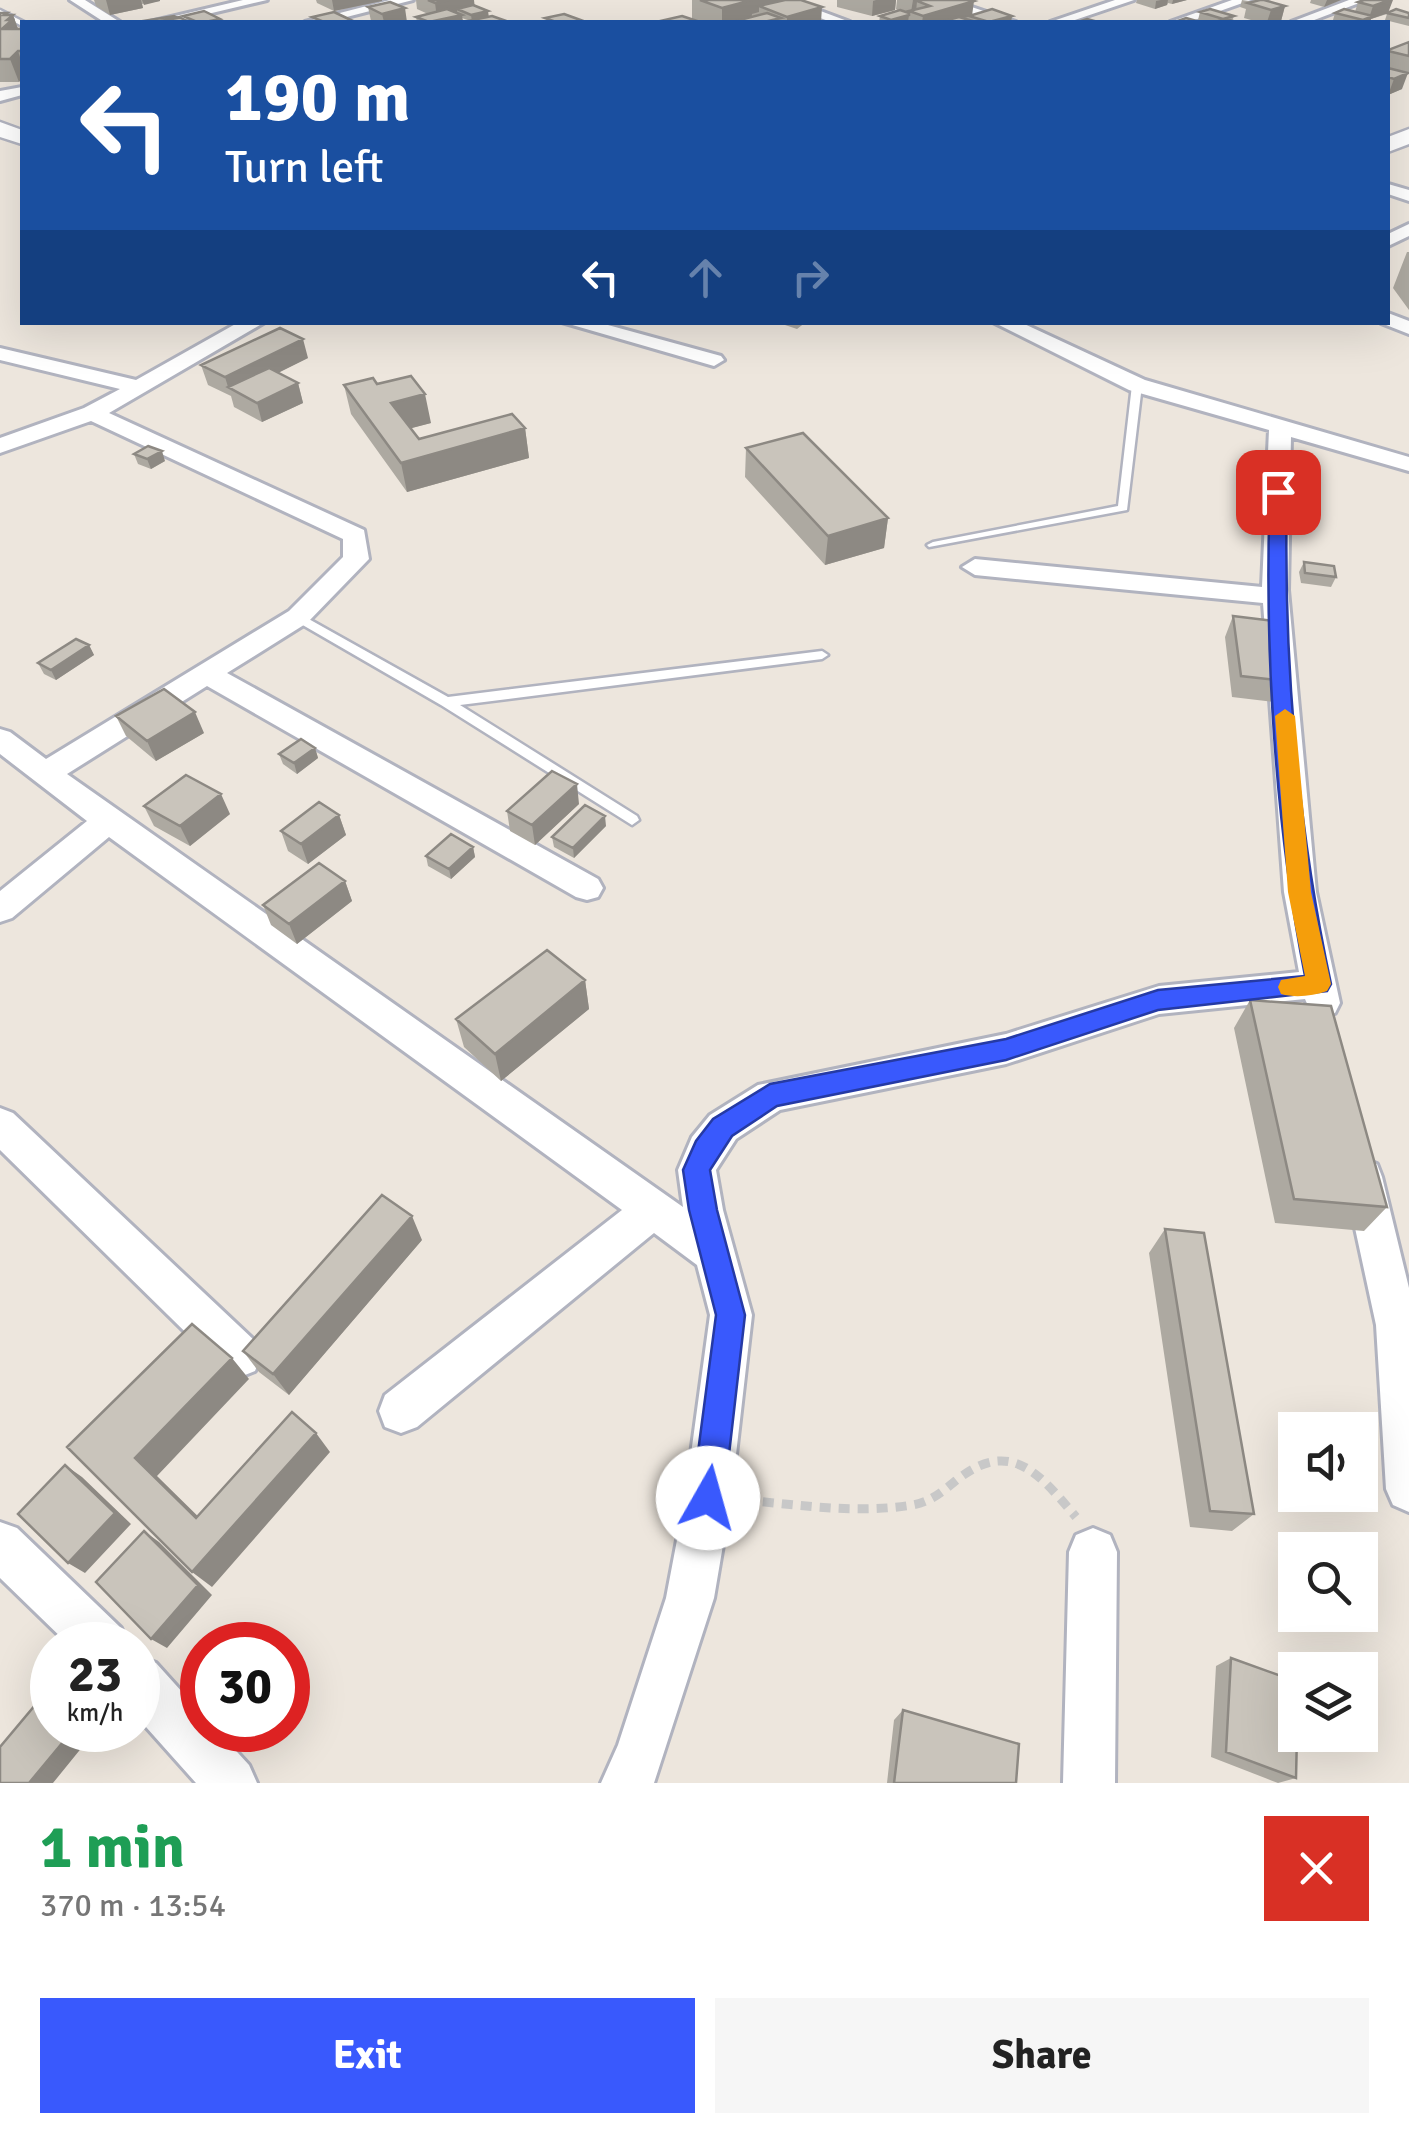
<!DOCTYPE html>
<html lang="en">
<head>
<meta charset="utf-8">
<style>
  body { margin:0; font-family:Signika,sans-serif; background:#f6f6f6; color:#222; height:100vh; display:flex; flex-direction:column; font-size:38px; white-space:nowrap }
  * { box-sizing:border-box; margin:0 }
  p { font-size:32px; color:#767676 }
  .icon { flex:none; width:55px; height:55px; fill:none; stroke:currentColor; stroke-width:2; stroke-linecap:round; stroke-linejoin:round }
  .map { position:relative; height:1783px; overflow:hidden }
  .panel { display:flex; flex-direction:column; background:#fff; flex:1 }
  .panel>* { flex:none }
  .guide { position:absolute; left:20px; top:20px; width:1370px; height:305px; border-radius:0px; box-shadow:0 10px 40px #0002; background:#1a4fa0; color:#fff; overflow:hidden }
  .controls { position:absolute; left:1278px; top:1412px; display:grid; gap:20px }
  .controls a { display:grid; place-items:center; width:100px; height:100px; border-radius:0px; background:#fff; box-shadow:0 10px 40px #0002; font-size:50px }
  .speed { position:absolute; left:30px; top:1622px; display:flex; gap:20px; font-size:50px; font-weight:700; text-align:center }
  .speed>* { display:grid; place-content:center; width:130px; height:130px; border-radius:50%; background:#fff; box-shadow:0 10px 40px #0002; line-height:1 }
  .speed small { font-size:25px; font-weight:400 }
  .speed .limit { border:15px solid #d22; background:#fff; color:#111 }
  .pin { position:absolute; display:grid; place-items:center; width:85px; height:85px; color:#fff; margin:-42px; border-radius:20px; box-shadow:0 5px 15px #0006 }
  .me { position:absolute; width:110px; margin:-55px; rotate:7deg; stroke-linejoin:round; filter:drop-shadow(0 0 8px #0008) }
  .turn { display:flex; align-items:center; gap:35px; height:210px; padding:0 40px; font-size:45px }
  .turn .icon { width:130px; height:130px; stroke-width:2.5 }
  .turn b { display:block; font-size:70px; line-height:85px }
  .lanes { display:flex; align-items:center; height:95px; padding:0 40px; background:#0003; justify-content:center; gap:50px; direction:ltr }
  .lanes .off { opacity:.35 }
  .round { display:grid; place-items:center; flex:none; width:105px; height:105px; border-radius:0px; background:#f6f6f6 }
  .summary { display:flex; align-items:center; justify-content:space-between; height:170px; padding:0 40px }
  h1 { font-size:60px; font-weight:700; line-height:75px; color:#1e9e55 }
  .primary-button { display:flex; gap:20px; margin-top:auto; padding:20px 40px }
  .primary-button a { flex:1; height:115px; border-radius:0px; background:#3959fd; color:#fff; font-size:40px; font-weight:700; line-height:115px; text-align:center }
  .primary-button a+a { background:#f6f6f6; color:#222 }
  .map>svg:first-child { display:block }
  .lines { fill:none; stroke-linecap:round; stroke-linejoin:round }
  .lane-casing { stroke:#b1b3bf; stroke-width:5 }
  .street-casing { stroke:#b1b3bf; stroke-width:6 }
  .secondary-casing { stroke:#b1b3bf; stroke-width:5 }
  .path { stroke:#c8c8c8; stroke-width:9; stroke-dasharray:11 8; stroke-linecap:butt }
  .lane { fill:#fff; fill-rule:evenodd }
  .street { fill:#fff; fill-rule:evenodd }
  .secondary { fill:#fff; fill-rule:evenodd }
  .wall { fill:#ada9a1 }
  .shaded-wall { fill:#8d8983 }
  .building { fill:#c9c4bb; stroke:#8d8983; stroke-width:2.5 }
  .route { fill:#3959fd; stroke:#253aa4; stroke-width:2.5 }
  .slow { fill:#f59e0b }
</style>
</head>
<body>
<div class="map">
<svg width="1409" height="1783" viewBox="0 0 1409 1783">
  <rect width="100%" height="100%" fill="#ede6dd"/>
  <g class="lines">
    <!-- lane casing -->
    <g class="lane-casing">
      <path id="lane" d="M0 10 24 22 22 26 0 14Z
        M1137 382 1142 385 1127 510 929 547 927 545 933 542 1118 506 1132 385Z
        M298 613 448 697 822 651 828 655 822 659 460 705 637 816 639 820 632 825 441 705 294 620 292 617Z"/>
    </g>
    <!-- street casing -->
    <g class="street-casing">
      <path id="street" d="M70 0H85L120 22H104Z
        M243 0H267L174 22H150Z
        M390 0H413L327 22H305Z
        M772 0H791L850 22H831Z
        M932 0H951L1016 22H997Z
        M1115 0H1134L1069 22H1050Z
        M1232 0H1251L1189 22H1170Z
        M1349 0H1367L1309 22H1291Z
        M22 87V95L0 101V91Z
        M1388 184 1409 190V201L1388 194Z
        M1409 224V236L1388 246V234Z
        M1388 313 1409 321V334L1381 323 1388 322Z
        M239 322H265L109 413 364 530 369 559 307 623 227 673 598 879 603 888 598 897 587 900 576 897 207 686 67 774 683 1207 678 1170 692 1137 710 1115 758 1085 1006 1034 1159 986 1299 972 1284 892 1263 603 975 575 962 567 975 559 1262 587 1269 430 1129 390 993 322H1020L1145 380 1409 457V471L1291 437 1288 590 1316 892 1340 1003 1335 1013 1323 1017 1311 1013 1305 999 1159 1014 1006 1064 780 1110 736 1139 716 1170 723 1210 752 1315 731 1498 714 1598 654 1783H601L618 1745 666 1598 685 1498 710 1315 697 1265 654 1233 417 1427 401 1433 385 1427 379 1411 385 1395 622 1210 109 837 12 918 0 922V891L87 821 0 754V729L10 732 46 759 289 611 343 557V539L91 421 0 453V438L84 408 120 389 0 360V348L136 380Z
        M562 322H597L721 356 724 360 714 366Z
        M0 1108 13 1113 255 1341 261 1356 255 1371 240 1377 225 1371 0 1150Z
        M1363 1159 1377 1164 1382 1177 1409 1288V1512L1393 1505 1386 1489 1376 1325 1344 1177 1349 1164Z
        M0 1522 17 1528 121 1628 129 1645H69L0 1578Z
        M1093 1528 1110 1535 1117 1552 1115 1783H1063L1069 1552 1076 1535Z
        M138 1656 156 1663 202 1714V1730H217L249 1765 257 1783H196L138 1718Z"/>
    </g>
    <!-- secondary casing -->
    <g class="secondary-casing">
      <path id="secondary" d="M0 122 22 130V144L0 137Z
        M1409 129V144L1388 152V137Z"/>
    </g>
    <!-- path -->
    <path class="path" d="M744 1500C799 1505 857 1514 912 1505 931 1502 943 1491 958 1479 1012 1437 1041 1476 1076 1517"/>
    <!-- lane -->
    <use href="#lane" class="lane"/>
    <!-- street -->
    <use href="#street" class="street"/>
    <!-- secondary -->
    <use href="#secondary" class="secondary"/>
  </g>
  <!-- wall -->
  <path class="wall" d="M94 0H160V1L142 4 143 8 110 15 96 6Z
    M316 0H382V1L334 11 317 3Z
    M416 0H474V5L488 16 509 22H468L470 21 462 18 463 22H417L416 17 428 14 417 9Z
    M692 0H780L821 22H701L692 19Z
    M837 0H896L895 10 872 16 837 7Z
    M897 0H970L972 15 1012 16 1011 22H879L880 16 899 11 896 9Z
    M1137 0H1187L1172 4 1168 3 1167 5 1155 9 1136 3Z
    M1242 0 1285 6 1281 21 1258 22 1244 18 1246 9 1240 7Z
    M1311 0H1341L1324 7 1310 3Z
    M1364 0 1389 12 1409 13V26L1385 20 1387 14 1371 19 1370 22H1342L1333 20 1335 13 1355 12 1358 2Z
    M368 7 407 22H373L371 21Z
    M1200 12 1234 16 1232 21 1237 22H1207L1198 20Z
    M0 13 13 15 18 29H22V78L19 82H0Z
    M1409 42V74L1399 71 1402 89 1388 95V50Z
    M1407 252H1409V310L1393 288Z
    M776 322H806L797 329Z
    M308 358 277 373 298 383 303 403 262 422 234 407 231 396 208 385 201 365Z
    M377 384 431 423 411 428 419 439 525 428 529 458 407 492 351 414 344 385Z
    M746 448 888 518 884 548 825 565 745 477Z
    M134 454 165 461 151 469 138 464Z
    M1304 562 1336 577 1331 587 1301 583 1299 572Z
    M1233 616 1284 681 1274 702 1232 697 1225 637Z
    M89 645 94 655 56 680 44 674 38 663Z
    M116 716 204 733 156 761 126 736Z
    M315 748 318 758 297 774 283 764 279 754Z
    M579 804 535 845 510 831 507 811Z
    M144 806 230 814 190 846 154 826Z
    M339 815 346 835 308 864 288 851 281 831Z
    M606 826 574 858 554 847 552 837Z
    M473 847 475 857 451 879 428 866 426 856Z
    M345 881 352 901 297 944 271 925 263 905Z
    M585 980 589 1009 501 1081 464 1047 456 1019Z
    M1250 1000 1387 1207 1364 1231 1275 1223 1234 1028Z
    M1165 1229 1254 1514 1232 1531 1190 1527 1149 1253Z
    M422 1240 289 1395 259 1372 243 1351Z
    M1231 1658 1296 1778 1278 1783 1211 1757 1216 1666Z
    M903 1710 1016 1783H887L894 1720Z"/>
  <!-- shaded-wall -->
  <path class="shaded-wall" d="M106 0H141L143 8 110 15Z
    M142 0H160V1L144 5Z
    M332 0H382V1L334 11Z
    M449 0H474L475 9H457V13L437 18 435 3Z
    M739 0H780V6H759V12L752 14 751 22H722V8Z
    M876 0H896L895 10 872 16 873 1Z
    M913 0H942L930 6 917 1 916 13 911 12Z
    M1161 0H1168L1167 5 1155 9 1156 1Z
    M1173 0H1187L1172 4Z
    M1327 0H1341L1324 7Z
    M1390 0H1393L1388 13 1371 19 1370 22H1363V20L1369 18 1373 6Z
    M974 1 972 16 949 22H922L923 16Z
    M1285 6 1281 21 1267 22 1271 10Z
    M822 7 821 22H787V17Z
    M405 8 407 22H384L382 14Z
    M488 11 489 18 472 22 471 15Z
    M7 13 9 18 13 15 21 37 2 29 4 15Z
    M462 15 463 22H429Z
    M909 15 908 22H891V20Z
    M1012 16 1011 22H989Z
    M18 51 22 63V78L19 82 10 59Z
    M1408 73 1402 89 1388 95 1394 79Z
    M303 339 308 358 238 393 228 387 225 377Z
    M298 383 303 403 262 422 257 403Z
    M425 394 431 423 397 432 391 403Z
    M525 428 529 458 407 492 401 463Z
    M162 451 165 461 151 469 147 459Z
    M888 518 884 548 825 565 828 536Z
    M89 645 94 655 56 680 51 670Z
    M195 712 204 733 156 761 147 741Z
    M315 748 318 758 297 774 294 763Z
    M577 784 579 804 535 845 532 825Z
    M221 794 230 814 190 846 180 826Z
    M339 815 346 835 308 864 301 844Z
    M605 816 606 826 574 858 573 848Z
    M473 847 475 857 451 879 449 869Z
    M345 881 352 901 297 944 289 924Z
    M585 980 589 1009 501 1081 495 1054Z
    M412 1216 422 1240 289 1395 273 1374Z
    M232 1358 249 1379 157 1476 216 1534 196 1518 135 1458Z
    M316 1433 330 1452 212 1587 192 1572Z
    M65 1465 82 1477 131 1524 85 1573 68 1563Z
    M144 1531 159 1542 212 1595 167 1648 151 1639Z
    M73 1730H96L53 1783H29Z"/>
  <!-- building -->
  <path class="building" d="M428 0H449L435 3Z
    M700 0H752L722 8Z
    M785 0H801L822 7 787 17 759 6Z
    M922 0H970L974 1 923 16 909 11 930 6 917 1Z
    M1260 0H1264L1285 6 1271 10 1248 3Z
    M1364 0H1390L1373 6 1358 2Z
    M390 2 405 8 382 14 368 7Z
    M473 5 488 11 471 15 457 9Z
    M447 9 462 15 429 22 416 17Z
    M992 9 1012 16 989 22 969 16Z
    M1210 9 1234 16 1223 19 1200 12Z
    M1344 9 1373 16 1363 20 1335 13Z
    M1396 9 1409 13V18L1387 13Z
    M900 10 909 13V15L891 20 880 16Z
    M204 11 220 19 205 22H197L183 16Z
    M334 12 355 22H324L312 17Z
    M0 13H7L4 15H13L7 20H12L2 29H22V51H18L10 59H0Z
    M767 13 781 18 764 22H732Z
    M564 14 586 22H556L545 18Z
    M174 16 177 18 156 22H137Z
    M492 16 509 22 468 21Z
    M682 16 700 22H656Z
    M179 17 189 22H156Z
    M959 17 976 22H940Z
    M1186 18 1200 22H1175Z
    M1087 19 1098 22H1078Z
    M1225 19 1237 22H1215Z
    M1409 42V56L1388 51V50Z
    M1388 68 1408 73 1394 79 1388 77Z
    M280 328 303 339 225 377 201 365Z
    M269 368 298 383 257 403 228 387Z
    M411 376 425 394 391 403 419 439 512 414 525 428 401 463 344 385 373 378 377 384Z
    M803 433 888 518 828 536 746 448Z
    M148 446 162 451 147 459 134 454Z
    M1304 562 1334 566 1336 577 1305 573Z
    M1233 616 1274 621 1284 681 1241 676Z
    M76 639 89 645 51 670 38 663Z
    M164 689 195 712 147 741 116 716Z
    M301 739 315 748 294 763 279 754Z
    M552 771 577 784 532 825 507 811Z
    M186 775 221 794 180 826 144 806Z
    M319 802 339 815 301 844 281 831Z
    M585 805 605 816 573 848 552 837Z
    M451 834 473 847 449 869 426 856Z
    M319 863 345 881 289 924 263 905Z
    M547 950 585 980 495 1054 456 1019Z
    M1250 1000 1331 1006 1387 1207 1294 1199Z
    M382 1195 412 1216 273 1374 243 1351Z
    M1165 1229 1204 1233 1254 1514 1210 1511Z
    M192 1324 232 1358 135 1458 196 1518 292 1412 316 1433 192 1572 67 1447Z
    M65 1465 115 1513 68 1563 18 1514Z
    M144 1531 198 1585 151 1639 96 1582Z
    M1231 1658 1295 1681V1735H1297L1296 1778 1226 1752Z
    M52 1685V1730H73L29 1783H0V1747Z
    M903 1710 1019 1744 1016 1783H894Z"/>
  <!-- route -->
  <path class="route" d="M1278 487 1287 492C1283 654 1297 826 1331 984L1327 991 1158 1010 1006 1060 777 1106 732 1136 710 1170 717 1210 745 1315 724 1498 720 1509 708 1514 697 1509 692 1498 716 1315 689 1210 683 1170 696 1141 713 1119 770 1084 1006 1039 1158 990 1305 976C1275 823 1264 647 1270 492Z"/>
  <!-- slow -->
  <path class="slow" d="M1285 709 1295 716 1311 892 1331 984 1327 991C1313 996 1295 998 1281 994L1278 987 1281 980 1305 976 1288 892 1275 716Z"/>
</svg>
<div class="controls">
<a><svg class="icon" aria-label="sound" viewBox="0 0 24 24"><path d="M4 9h4l5-4v14l-5-4H4zM17 9q2 3 0 6"/></svg></a>
<a><svg class="icon" aria-label="search" viewBox="0 0 24 24"><circle cx="10" cy="10" r="6"/><path d="M15 15l6 6"/></svg></a>
<a><svg class="icon" aria-label="layers" viewBox="0 0 24 24"><path d="M12 4l9 5-9 5-9-5zM3 14l9 5 9-5"/></svg></a>
</div>
<div class="speed"><div>23<small>km/h</small></div><div class="limit">30</div></div>
<div class="pin" style="left:1278px;top:492px;background:#d93025"><svg class="icon" aria-label="arrive" viewBox="0 0 24 24"><path d="M6 21V4h12l-3 4 3 4H6"/></svg></div>
<svg class="me" style="left:708px;top:1498px" viewBox="-20 -20 40 40"><circle r="19" fill="#fff"/><path d="M0-13L10 11 0 6-10 11z" fill="#3959fd"/></svg>
<div class="guide">
<div class="turn"><svg class="icon" aria-label="left" viewBox="0 0 24 24"><path d="M17 20v-9H6M10 6l-5 5 5 5"/></svg><div><b>190 m</b>Turn left</div></div>
<div class="lanes"><svg class="icon" aria-label="left" viewBox="0 0 24 24"><path d="M17 20v-9H6M10 6l-5 5 5 5"/></svg><svg class="icon off" aria-label="ahead" viewBox="0 0 24 24"><path d="M12 20V5M6 11l6-6 6 6"/></svg><svg class="icon off" aria-label="right" viewBox="0 0 24 24"><path d="M7 20v-9h11M14 6l5 5-5 5"/></svg></div>
</div>
</div>
<section class="panel">
<div class="summary"><div><h1>1 min</h1><p>370 m · 13:54</p></div><a class="round" style="background:#d93025;color:#fff"><svg class="icon" aria-label="close" viewBox="0 0 24 24"><path d="M6 6l12 12M18 6L6 18"/></svg></a></div>
<div class="primary-button"><a>Exit</a><a>Share</a></div>
</section>
</body>
</html>
